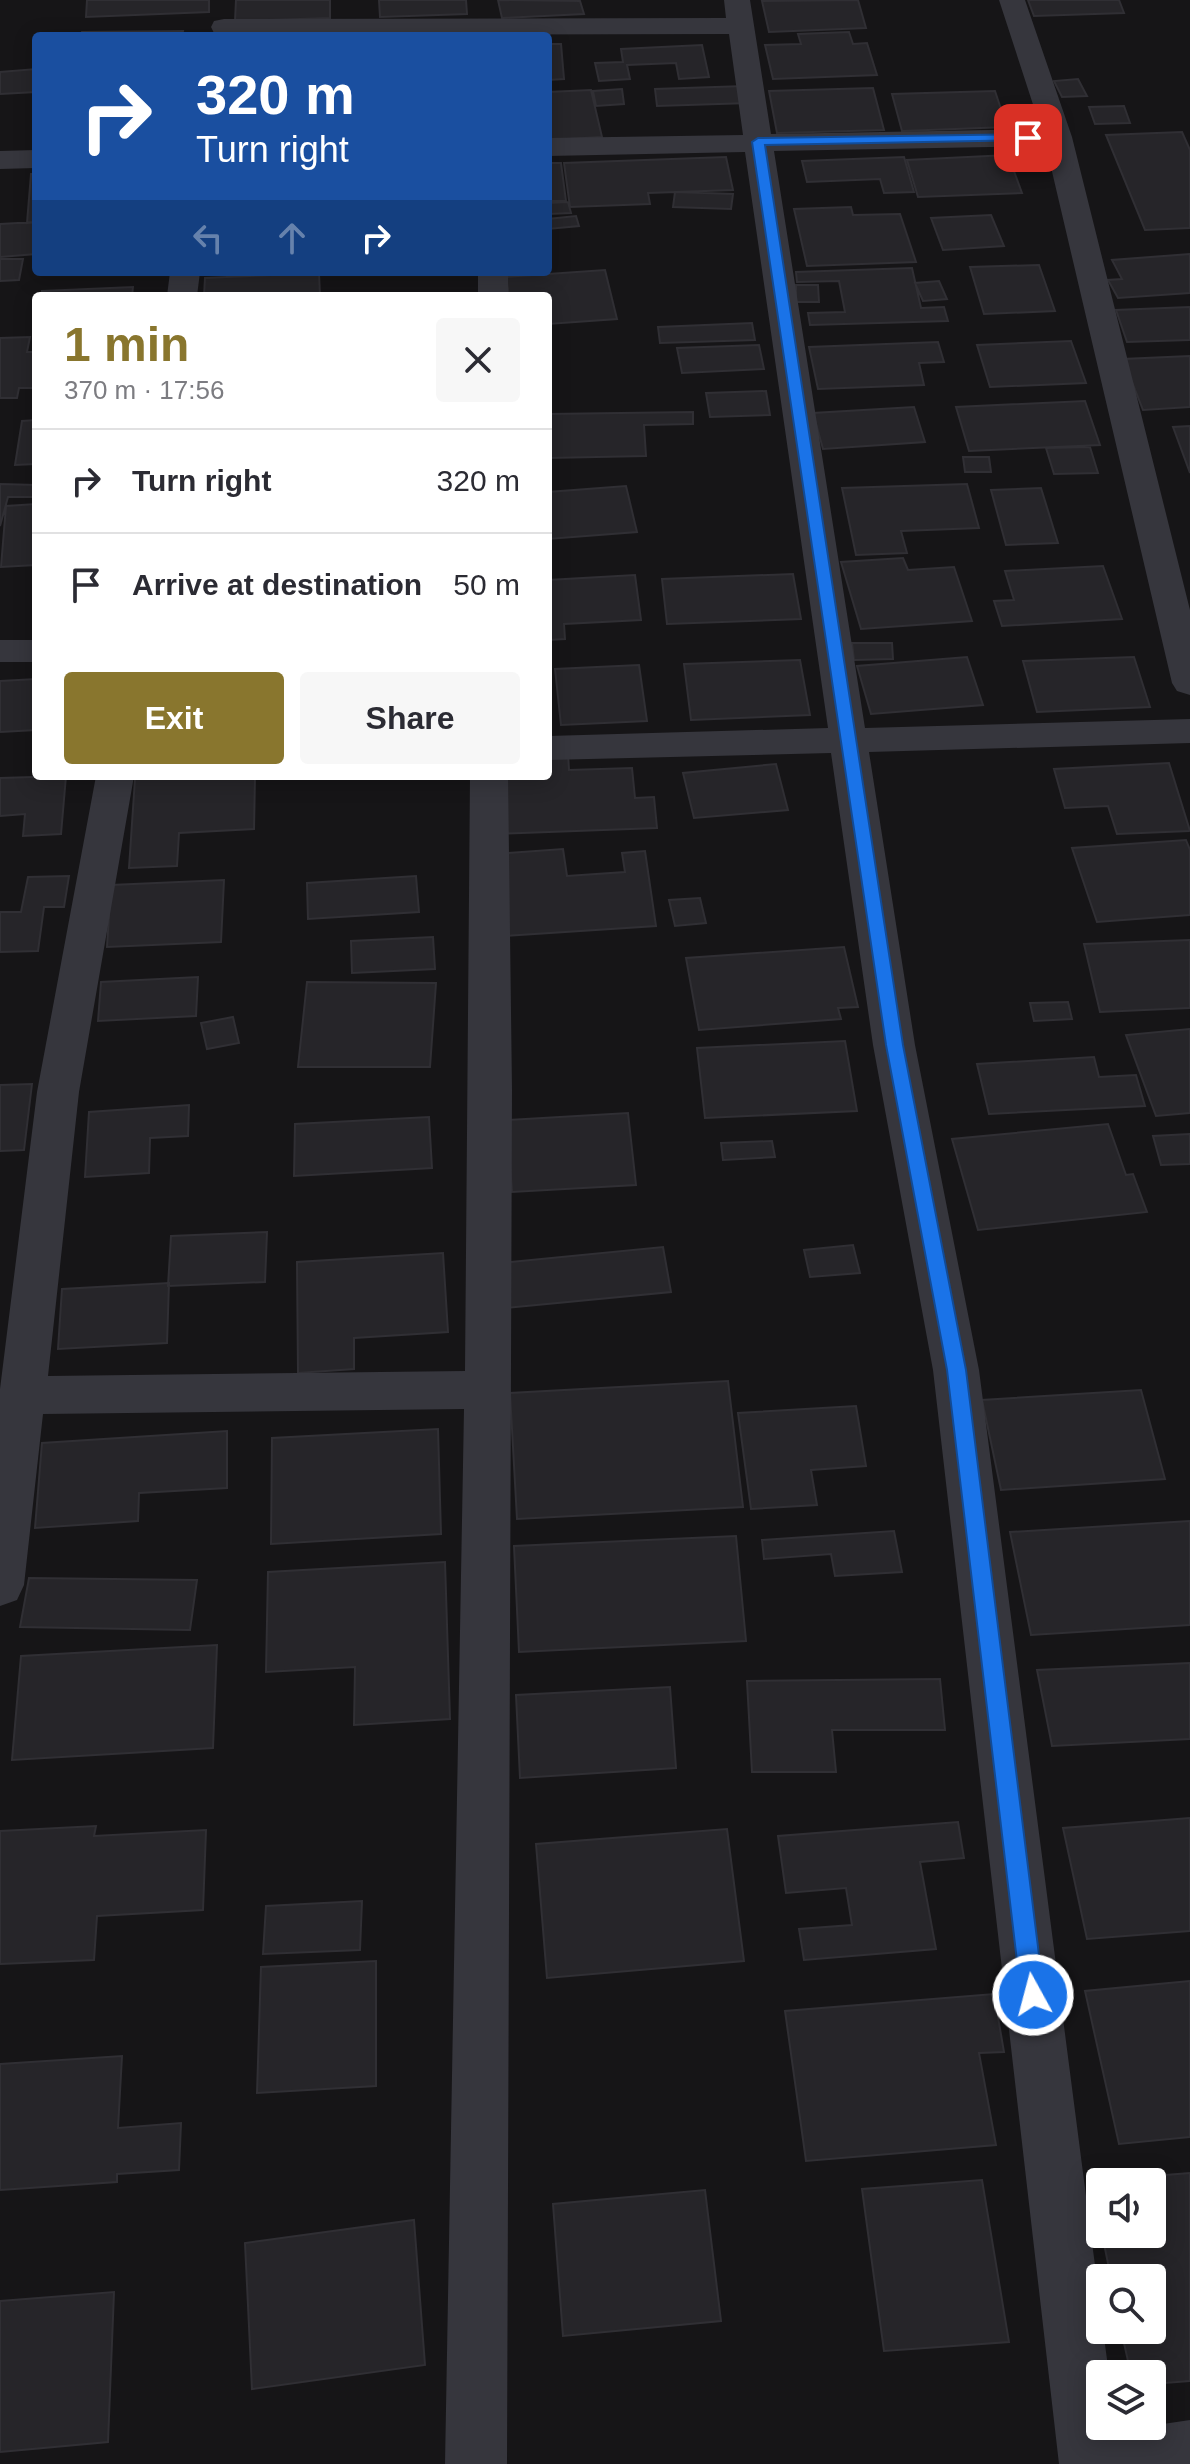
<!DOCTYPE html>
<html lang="en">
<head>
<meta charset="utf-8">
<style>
  body { margin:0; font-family:Arial,sans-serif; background:#f7f7f7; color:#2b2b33; height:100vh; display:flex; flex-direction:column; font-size:30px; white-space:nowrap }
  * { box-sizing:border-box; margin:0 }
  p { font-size:26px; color:#7c7c81 }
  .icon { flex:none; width:44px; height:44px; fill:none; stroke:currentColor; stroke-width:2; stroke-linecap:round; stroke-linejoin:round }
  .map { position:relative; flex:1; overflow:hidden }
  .drawer { position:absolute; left:32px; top:292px; width:520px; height:488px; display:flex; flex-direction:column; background:#fff; border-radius:8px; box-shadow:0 4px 20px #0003 }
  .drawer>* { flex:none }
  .guide { position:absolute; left:32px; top:32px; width:520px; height:244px; border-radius:8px; box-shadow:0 4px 20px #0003; background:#1a4fa0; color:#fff; overflow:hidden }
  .buttons { position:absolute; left:1086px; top:2168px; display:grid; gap:16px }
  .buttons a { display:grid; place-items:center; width:80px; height:80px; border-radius:8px; background:#fff; box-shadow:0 4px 20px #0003; font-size:40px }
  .pin { position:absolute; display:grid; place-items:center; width:68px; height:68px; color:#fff; margin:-34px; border-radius:16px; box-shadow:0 4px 12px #0006 }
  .me { position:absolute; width:88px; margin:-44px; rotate:353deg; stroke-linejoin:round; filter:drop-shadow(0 0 6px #0008) }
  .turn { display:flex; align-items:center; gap:28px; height:168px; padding:0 32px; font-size:36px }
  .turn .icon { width:104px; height:104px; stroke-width:2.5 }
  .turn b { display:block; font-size:56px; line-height:68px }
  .lanes { display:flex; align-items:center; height:76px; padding:0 32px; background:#0003; justify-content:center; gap:40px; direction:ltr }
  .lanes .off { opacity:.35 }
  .round { display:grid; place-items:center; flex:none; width:84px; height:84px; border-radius:8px; background:#f7f7f7 }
  .head { display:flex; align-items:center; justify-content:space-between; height:136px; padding:0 32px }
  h1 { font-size:48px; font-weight:700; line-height:60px; color:#89762e }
  .action { display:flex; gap:16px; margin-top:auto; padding:16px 32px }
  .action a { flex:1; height:92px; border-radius:8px; background:#89762e; color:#fff; font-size:32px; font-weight:700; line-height:92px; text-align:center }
  .action a+a { background:#f7f7f7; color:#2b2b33 }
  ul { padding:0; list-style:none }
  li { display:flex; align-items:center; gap:24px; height:104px; padding:0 32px; border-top:2px solid #e1e1e2 }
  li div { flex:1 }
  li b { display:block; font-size:30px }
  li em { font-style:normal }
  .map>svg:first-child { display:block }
  .building { fill:#262529; stroke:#302f34; stroke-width:2 }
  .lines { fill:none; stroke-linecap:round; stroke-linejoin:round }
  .minor { fill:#36363d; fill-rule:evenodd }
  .route { fill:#1a73e8; stroke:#114b97; stroke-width:2 }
</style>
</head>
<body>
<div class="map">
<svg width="1190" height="2464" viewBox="0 0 1190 2464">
  <rect width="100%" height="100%" fill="#161517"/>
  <!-- building -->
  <path class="building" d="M87 0H209V12L86 17Z
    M236 0H330V18L235 21Z
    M379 0H466L467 14 380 17Z
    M498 0 580 1 584 14 502 18Z
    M858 0 866 28 769 32 762 1Z
    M1028 0H1119L1124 13 1034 16Z
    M183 31 182 36H81L82 32Z
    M849 32 853 44 867 43 877 75 773 79 765 45 801 44 798 34Z
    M548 44H561L564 79 548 80Z
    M702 45 709 77 679 79 676 63 627 65 630 79 599 81 595 63 623 62 621 49Z
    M36 69V92L0 94V72Z
    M1078 79 1087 96 1062 97 1054 81Z
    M745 86 749 103 657 106 655 89Z
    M873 88 884 130 777 133 769 91Z
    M622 89 624 104 596 106 593 91Z
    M591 90 602 137 548 140V92Z
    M995 91 1007 127 902 131 892 94Z
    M1124 106 1130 123 1095 124 1089 107Z
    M1182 132 1190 150V228L1145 230 1106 135Z
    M1008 155 1022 193 918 197 907 160Z
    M726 157 733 190 648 193 650 204 570 207 564 163Z
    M904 157 914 192 884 193 880 179 807 182 802 161Z
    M548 163H561L566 201H548Z
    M31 174H36V222L27 223Z
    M675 192 733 194 731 209 673 207Z
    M568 202 571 213 548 214V203Z
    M851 207 853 215 900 214 916 262 807 266 794 209Z
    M991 215 1004 246 943 250 931 218Z
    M576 216 579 226 548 229V219Z
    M35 222 36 254 0 257V224Z
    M1190 254V293L1118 298 1108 280 1122 279 1112 260Z
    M0 259H23L19 280 0 281Z
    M1039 265 1055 311 984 314 970 267Z
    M912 268 921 308 944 307 948 321 810 325 808 313 845 312 839 281 797 282 796 272Z
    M605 270 617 319 548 324V296H509L506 277Z
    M319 273 320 296H204L205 278Z
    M939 281 947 299 923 301 915 283Z
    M796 285H818L819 302H796Z
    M133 287 132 296H42V291Z
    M1190 307V340L1127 342 1116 310Z
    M752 323 755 340 660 343 658 327Z
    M30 337 27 352H36V388H19L17 398H0V338Z
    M1071 341 1086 383 990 387 977 345Z
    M938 342 944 362 919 363 924 385 818 389 809 347Z
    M759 345 764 369 682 373 677 348Z
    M1190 356V407L1143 410 1123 359Z
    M766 391 770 415 710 417 706 393Z
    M1085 401 1100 445 969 451 956 407Z
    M914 407 925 442 823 449 813 413Z
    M693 412V424L644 425 646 456 548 458V414Z
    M36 420V464L15 465 22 421Z
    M1190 426V473L1173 427Z
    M1090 447 1098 473 1054 474 1046 448Z
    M963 457H989L991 472H965Z
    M0 484 36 485V497H8L0 526Z
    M967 484 979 528 901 531 907 553 856 555 842 488Z
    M626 486 637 532 548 539V492Z
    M1041 488 1058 543 1006 545 991 490Z
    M36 504V565L1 567 6 506Z
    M903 558 908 570 954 567 972 621 861 629 841 562Z
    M1103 566 1122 619 1002 626 994 601 1014 600 1005 571Z
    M793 574 801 619 667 624 662 579Z
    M635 575 641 620 564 624 565 639 548 640V580Z
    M852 643H892L893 659 854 660Z
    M967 657 983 705 871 714 857 666Z
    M1134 657 1150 707 1037 712 1023 661Z
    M800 660 810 715 691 720 684 664Z
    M639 665 647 721 561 725 555 669Z
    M36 679V730L0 732V681Z
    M548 753H568L569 770 632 768 635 798 654 797 657 828 491 834 489 776H548Z
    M1169 763 1190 831 1117 834 1108 806 1065 808 1054 769Z
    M776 764 788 810 694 818 683 773Z
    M66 776 61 834 23 836 25 814 0 816V778Z
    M255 776 254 829 179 833 177 866 129 868 135 779Z
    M1186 840 1190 850V915L1097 922 1072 848Z
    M563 849 567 876 625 872 622 853 645 851 656 926 506 936 496 854Z
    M69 876 64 907H44L38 951 0 952V912H21L28 877Z
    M416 876 419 912 308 919 307 883Z
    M224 880 221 942 107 947 111 885Z
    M700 898 706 923 675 926 669 900Z
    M433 937 435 969 352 973 351 941Z
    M1190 940V1008L1100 1012 1084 944Z
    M844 947 858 1007 838 1008 841 1019 699 1030 686 958Z
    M198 977 196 1016 98 1021 101 982Z
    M307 982 436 983 430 1067H298Z
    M1068 1002 1072 1019 1034 1021 1030 1003Z
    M233 1017 239 1043 207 1049 201 1023Z
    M1190 1029V1113L1156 1116 1126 1035Z
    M845 1041 857 1111 705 1118 697 1048Z
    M1094 1057 1099 1077 1136 1075 1145 1106 989 1114 977 1064Z
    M32 1084 24 1150 0 1151V1085Z
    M189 1105 188 1136 150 1138 149 1173 85 1177 89 1112Z
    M628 1113 636 1185 512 1192 507 1120Z
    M429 1117 432 1168 294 1176 295 1124Z
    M1108 1124 1126 1175 1133 1174 1147 1212 978 1230 952 1139Z
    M1190 1134V1164L1161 1165 1153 1136Z
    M772 1141 775 1157 723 1160 721 1143Z
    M267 1232 265 1282 168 1286 171 1236Z
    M853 1245 860 1273 810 1277 804 1250Z
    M663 1247 671 1292 506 1308 500 1263Z
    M443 1253 448 1332 354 1338V1369L298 1373 297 1262Z
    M169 1283 167 1343 58 1349 62 1289Z
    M728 1381 743 1507 517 1519 510 1393Z
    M1141 1390 1165 1479 1001 1490 982 1400Z
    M856 1406 866 1466 811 1470 817 1505 751 1509 738 1413Z
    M438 1429 441 1534 271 1544 272 1438Z
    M227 1431V1488L139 1493 138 1521 35 1528 42 1443Z
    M1190 1521V1625L1031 1635 1010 1532Z
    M894 1531 902 1572 835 1576 831 1554 764 1559 762 1540Z
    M736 1536 746 1641 519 1652 514 1546Z
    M445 1562 450 1719 354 1725 355 1667 266 1672 268 1572Z
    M29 1578 197 1580 190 1630 20 1627Z
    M217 1645 213 1748 12 1760 21 1656Z
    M1190 1663V1739L1052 1746 1037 1670Z
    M940 1679 945 1730H832L836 1772H752L747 1681Z
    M670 1687 676 1768 520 1778 516 1695Z
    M1190 1818V1931L1087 1939 1063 1828Z
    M958 1822 964 1858 920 1862 936 1949 804 1960 799 1929 852 1925 846 1888 786 1893 778 1836Z
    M96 1826 94 1836 206 1830 203 1910 97 1916 94 1960 0 1964V1831Z
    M727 1829 744 1961 547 1978 536 1844Z
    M362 1901 360 1950 263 1954 266 1906Z
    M376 1961V2086L257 2093 261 1967Z
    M1190 1981V2137L1119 2144 1085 1991Z
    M994 1994 1004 2052 979 2053 996 2145 806 2161 785 2011Z
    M122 2056 118 2128 181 2123 179 2170 117 2174V2182L0 2190V2064Z
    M1190 2173V2381L1152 2384V2374H1131L1121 2330H1152V2278H1111L1102 2234H1152V2182H1100V2226L1091 2181Z
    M982 2180 1009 2342 884 2351 862 2189Z
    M705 2190 721 2321 563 2336 553 2204Z
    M414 2220 425 2365 252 2389 245 2243Z
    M114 2292 108 2442 0 2452V2301Z"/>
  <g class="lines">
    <!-- minor -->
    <path class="minor" d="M724 0H750L771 134 1041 129 999 0H1025L1072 137 1190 610V695L1177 691 1172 683 1046 146 774 151 865 728 1190 719V743L869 752 915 1045 979 1370 1100 2304V2330H1103L1109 2374H1100V2426H1116V2431L1190 2420V2464H1059L933 1370 873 1045 831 753 548 760V736L828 728 745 152 548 156V138L743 135 729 34 224 35 214 33 211 27 214 21 224 19 726 18Z
      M36 150V168L0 169V151Z
      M170 272H200L197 296H167Z
      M478 272H508V296H478Z
      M0 640H36V662H0Z
      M96 776H134L79 1092 48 1376 465 1371 470 776H508L512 1090 507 2464H445L464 1409 43 1414 24 1585 17 1600 0 1606V1389L37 1092Z"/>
  </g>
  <!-- route -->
  <path class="route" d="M1028 134 1032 135V140L765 145 903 1045 966 1370 1044 1995 1041 2003 1033 2006 1025 2003 1021 1995 947 1370 886 1045 752 142 758 138Z"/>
</svg>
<div class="buttons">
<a><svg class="icon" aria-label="sound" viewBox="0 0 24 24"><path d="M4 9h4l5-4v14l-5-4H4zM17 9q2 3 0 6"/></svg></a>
<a><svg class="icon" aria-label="search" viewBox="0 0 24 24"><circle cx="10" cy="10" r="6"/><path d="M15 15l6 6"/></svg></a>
<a><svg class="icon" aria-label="layers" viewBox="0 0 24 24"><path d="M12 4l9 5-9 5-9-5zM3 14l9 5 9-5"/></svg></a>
</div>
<div class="pin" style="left:1028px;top:138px;background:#d93025"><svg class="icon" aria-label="arrive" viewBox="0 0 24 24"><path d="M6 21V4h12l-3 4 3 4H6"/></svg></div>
<svg class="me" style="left:1033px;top:1995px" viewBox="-20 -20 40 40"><circle r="17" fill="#1a73e8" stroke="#fff" stroke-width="3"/><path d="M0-11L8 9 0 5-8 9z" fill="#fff"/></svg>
<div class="guide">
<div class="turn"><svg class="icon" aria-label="right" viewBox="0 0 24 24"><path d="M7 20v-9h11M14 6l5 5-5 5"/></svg><div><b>320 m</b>Turn right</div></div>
<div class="lanes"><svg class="icon off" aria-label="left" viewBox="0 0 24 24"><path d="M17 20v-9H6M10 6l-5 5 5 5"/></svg><svg class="icon off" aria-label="ahead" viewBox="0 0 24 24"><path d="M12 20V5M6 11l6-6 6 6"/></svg><svg class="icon" aria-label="right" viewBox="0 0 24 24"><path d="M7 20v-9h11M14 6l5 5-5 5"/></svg></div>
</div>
<section class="drawer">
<div class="head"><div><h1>1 min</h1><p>370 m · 17:56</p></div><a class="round"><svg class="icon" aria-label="close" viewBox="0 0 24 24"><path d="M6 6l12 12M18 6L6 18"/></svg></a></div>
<ul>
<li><svg class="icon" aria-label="right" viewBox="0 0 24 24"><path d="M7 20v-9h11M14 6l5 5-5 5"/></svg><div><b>Turn right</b></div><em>320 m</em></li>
<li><svg class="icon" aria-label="arrive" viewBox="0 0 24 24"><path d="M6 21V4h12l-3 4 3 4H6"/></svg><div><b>Arrive at destination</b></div><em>50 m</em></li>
</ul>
<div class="action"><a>Exit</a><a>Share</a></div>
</section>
</div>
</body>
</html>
